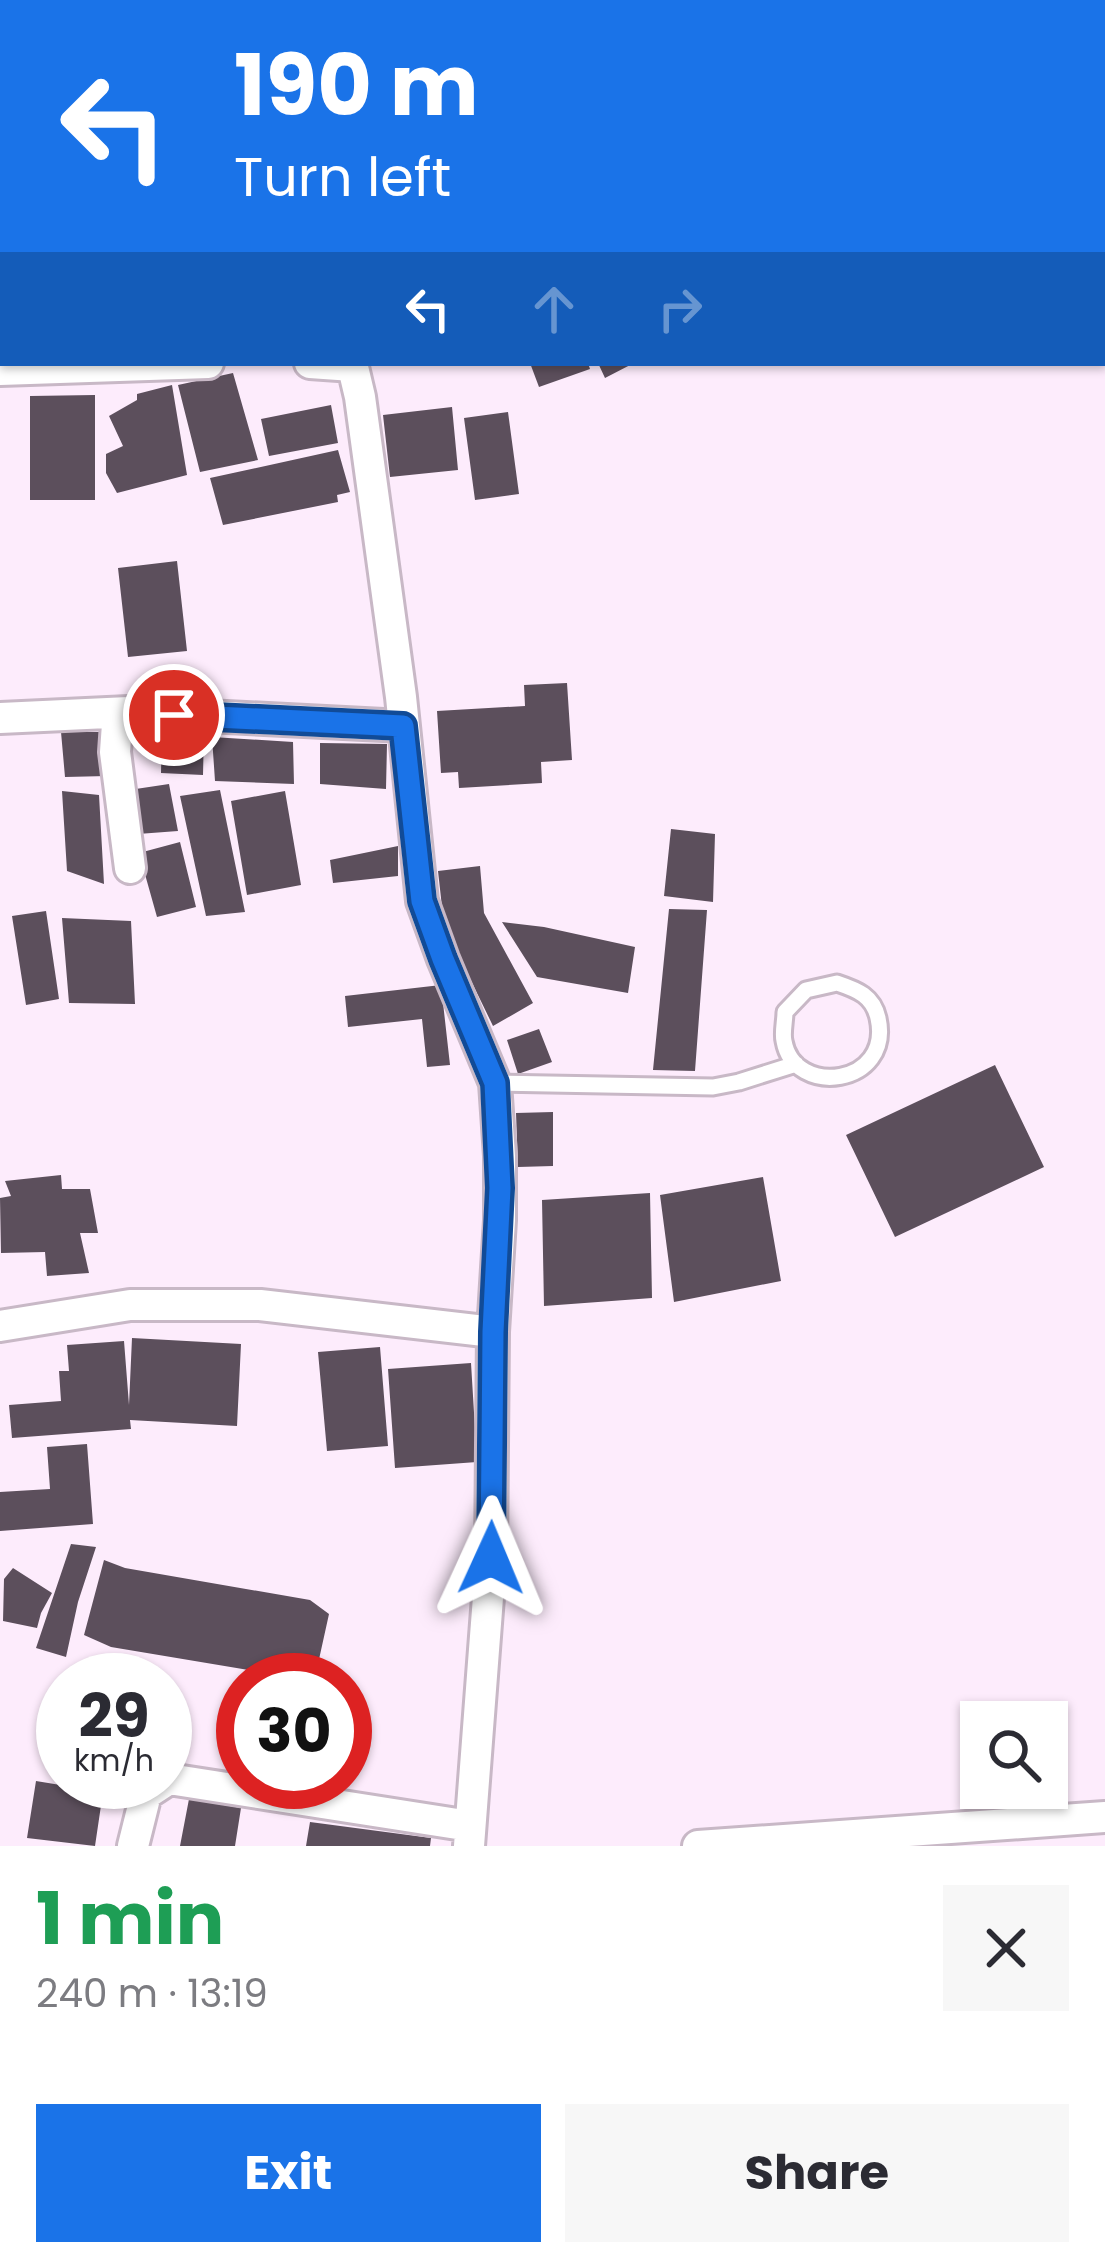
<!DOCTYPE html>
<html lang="en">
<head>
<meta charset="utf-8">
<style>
  body { margin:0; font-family:Poppins,sans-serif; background:#f7f7f7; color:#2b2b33; height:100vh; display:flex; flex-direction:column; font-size:45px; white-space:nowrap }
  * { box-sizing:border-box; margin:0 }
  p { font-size:39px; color:#7c7c81 }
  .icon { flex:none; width:66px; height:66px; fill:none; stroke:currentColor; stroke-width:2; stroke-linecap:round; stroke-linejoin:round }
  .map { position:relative; height:1846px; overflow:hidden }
  .drawer { display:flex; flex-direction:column; background:#fff; flex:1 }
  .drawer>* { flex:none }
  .guide { position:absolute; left:0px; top:0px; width:1107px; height:366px; box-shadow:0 3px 9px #0004; background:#1a73e8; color:#fff; overflow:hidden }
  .buttons { position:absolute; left:960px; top:1701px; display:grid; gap:24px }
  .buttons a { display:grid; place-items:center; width:108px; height:108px; border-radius:0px; background:#fff; box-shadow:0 3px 9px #0004; font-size:60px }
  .speed { position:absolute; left:36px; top:1653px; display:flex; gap:24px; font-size:60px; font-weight:700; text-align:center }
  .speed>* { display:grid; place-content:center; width:156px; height:156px; border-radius:50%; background:#fff; box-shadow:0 3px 9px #0004; line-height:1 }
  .speed small { font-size:30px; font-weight:400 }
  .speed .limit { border:18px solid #d22; background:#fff; color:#111 }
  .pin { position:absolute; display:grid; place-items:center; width:102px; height:102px; color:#fff; margin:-51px; border:6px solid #fff; border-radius:50%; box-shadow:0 3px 12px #0007 }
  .me { position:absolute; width:132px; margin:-66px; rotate:1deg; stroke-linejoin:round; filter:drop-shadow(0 0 9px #0008) }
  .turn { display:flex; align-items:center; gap:42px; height:252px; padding:0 36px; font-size:54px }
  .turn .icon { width:156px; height:156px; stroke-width:2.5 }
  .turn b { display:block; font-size:84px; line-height:102px }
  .lanes { display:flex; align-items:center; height:114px; padding:0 36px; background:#0003; justify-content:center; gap:60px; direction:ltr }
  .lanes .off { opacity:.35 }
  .round { display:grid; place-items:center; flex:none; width:126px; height:126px; border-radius:0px; background:#f7f7f7 }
  .headline { display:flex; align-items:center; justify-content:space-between; height:204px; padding:0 36px }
  h1 { font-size:72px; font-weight:700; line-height:90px; color:#1e9e55 }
  .cta { display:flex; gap:24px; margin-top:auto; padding:24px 36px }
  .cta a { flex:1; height:138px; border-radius:0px; background:#1a73e8; color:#fff; font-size:48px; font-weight:700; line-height:138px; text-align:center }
  .cta a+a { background:#f7f7f7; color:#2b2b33 }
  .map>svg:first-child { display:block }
  .building { fill:#5c4f5c }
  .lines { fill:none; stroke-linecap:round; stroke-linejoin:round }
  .lane-casing { stroke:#c8b8c6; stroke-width:21 }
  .street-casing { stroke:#c8b8c6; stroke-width:36 }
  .lane { stroke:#fff; stroke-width:15 }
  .street { stroke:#fff; stroke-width:30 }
  .route-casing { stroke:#114b97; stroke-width:30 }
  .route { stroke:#1a73e8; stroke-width:21 }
</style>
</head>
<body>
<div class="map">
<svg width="1105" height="1846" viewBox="0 0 1105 1846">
  <rect width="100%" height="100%" fill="#fdecfc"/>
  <!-- building -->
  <path class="building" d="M530 363H588L590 369 539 387Z
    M598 363H634L605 378Z
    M233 373 258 460 200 472 178 385Z
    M172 385 187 475 117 493 106 473V454L123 446 109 416 137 400V394Z
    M95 395V500H30V396Z
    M331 405 338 443 269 456 261 419Z
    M452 407 458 470 390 477 383 415Z
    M508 412 519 494 475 500 464 418Z
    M338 450 350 492 337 495 338 502 223 525 210 478Z
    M177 561 187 651 128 657 118 568Z
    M567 683 572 760 541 762 542 783 459 788 458 772 441 773 437 711 525 706 524 685Z
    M162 730 204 731 203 775 161 773Z
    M61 732H103L107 776 65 777Z
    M212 737 293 742 294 784 215 781Z
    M320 743 387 744 386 789 320 784Z
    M169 784 178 831 138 834 129 790Z
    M220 790 245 912 206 916 180 796Z
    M62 791 99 795 104 884 67 871Z
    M285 791 301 885 247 895 231 801Z
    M671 829 715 834 713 902 664 896Z
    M180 842 196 907 157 917 139 853Z
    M398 846V876L333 883 330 860Z
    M480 866 484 913 533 1003 493 1026 444 925 438 871Z
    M669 909 707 910 695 1071 653 1070Z
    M46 911 59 999 26 1005 12 916Z
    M62 918 131 921 135 1004 69 1003Z
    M502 922 544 927 635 947 628 993 537 977Z
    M441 985 450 1065 427 1067 422 1019 348 1027 345 996Z
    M539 1029 552 1062 518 1074 507 1040Z
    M995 1065 1044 1167 895 1237 846 1135Z
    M553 1112V1166L518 1167 516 1113Z
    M61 1175 62 1189H90L98 1233H80L89 1273 47 1276 45 1252 1 1253 0 1198 11 1196 5 1181Z
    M763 1177 781 1281 674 1302 660 1195Z
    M650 1193 652 1298 544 1306 542 1200Z
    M132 1338 241 1344 237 1426 130 1420 131 1429 12 1438 9 1405 61 1401 59 1371H69L67 1345 124 1341 129 1405Z
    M380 1347 388 1446 327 1451 318 1352Z
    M471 1363 477 1462 395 1468 388 1369Z
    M87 1444 93 1524 0 1531V1492L50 1489 47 1447Z
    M71 1544 96 1547 78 1602 66 1657 36 1648Z
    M104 1560 125 1568 310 1600 329 1614 316 1673 303 1670 291 1677 111 1647 84 1635Z
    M13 1568 52 1593 41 1613 37 1628 3 1621 4 1579Z
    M36 1781 103 1792 95 1846 27 1838Z
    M189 1799 241 1808 235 1846H180Z
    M310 1822 431 1838 430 1846H306Z"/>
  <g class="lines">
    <!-- lane casing -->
    <g class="lane-casing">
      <path id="lane" d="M837 983C858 990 873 996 878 1018 893 1086 794 1098 784 1041 782 1033 785 1021 785 1012L806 990Z
        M495 1083 713 1087 739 1082 796 1064"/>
    </g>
    <!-- street casing -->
    <g class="street-casing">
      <path id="street" d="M178 0 182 3
        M1049 0V3
        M272 3 277 0
        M1104 161H1105
        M310 363 353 366
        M352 363 360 397 401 697 422 901 443 959 495 1083 500 1156V1220L493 1332 491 1558 469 1846
        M0 370 208 363
        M0 718 129 712
        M130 868 115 752 117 724 129 712 403 726
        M0 1326 130 1305H260L493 1332
        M133 1846 146 1794 169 1779 470 1826
        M698 1846 1105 1817"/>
    </g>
    <!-- lane -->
    <use href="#lane" class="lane"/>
    <!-- street -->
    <use href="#street" class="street"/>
  </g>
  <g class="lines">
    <!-- route casing -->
    <g class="route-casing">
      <path id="route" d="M174 715 403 726 422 901 443 959 495 1083 500 1188 493 1332 491 1558"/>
    </g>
    <!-- route -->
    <use href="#route" class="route"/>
  </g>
</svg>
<div class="buttons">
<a><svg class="icon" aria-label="search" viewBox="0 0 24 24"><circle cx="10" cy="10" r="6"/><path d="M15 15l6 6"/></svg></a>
</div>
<div class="speed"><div>29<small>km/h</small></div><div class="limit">30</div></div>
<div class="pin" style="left:174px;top:715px;background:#d93025"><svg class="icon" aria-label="arrive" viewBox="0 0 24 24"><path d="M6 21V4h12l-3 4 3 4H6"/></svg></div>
<svg class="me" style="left:491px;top:1558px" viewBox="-20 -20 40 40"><path d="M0-17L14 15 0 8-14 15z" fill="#1a73e8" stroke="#fff" stroke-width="4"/></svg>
<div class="guide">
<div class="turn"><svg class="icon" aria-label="left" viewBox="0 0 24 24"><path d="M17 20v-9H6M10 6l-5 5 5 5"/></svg><div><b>190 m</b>Turn left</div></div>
<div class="lanes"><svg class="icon" aria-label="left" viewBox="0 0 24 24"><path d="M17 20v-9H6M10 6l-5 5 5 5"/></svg><svg class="icon off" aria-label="ahead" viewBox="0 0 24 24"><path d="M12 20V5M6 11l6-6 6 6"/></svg><svg class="icon off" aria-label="right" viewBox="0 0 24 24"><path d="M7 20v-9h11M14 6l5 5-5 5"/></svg></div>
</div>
</div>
<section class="drawer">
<div class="headline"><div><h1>1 min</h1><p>240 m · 13:19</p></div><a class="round"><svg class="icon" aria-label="close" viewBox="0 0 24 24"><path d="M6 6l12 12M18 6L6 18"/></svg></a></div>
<div class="cta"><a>Exit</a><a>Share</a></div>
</section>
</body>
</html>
